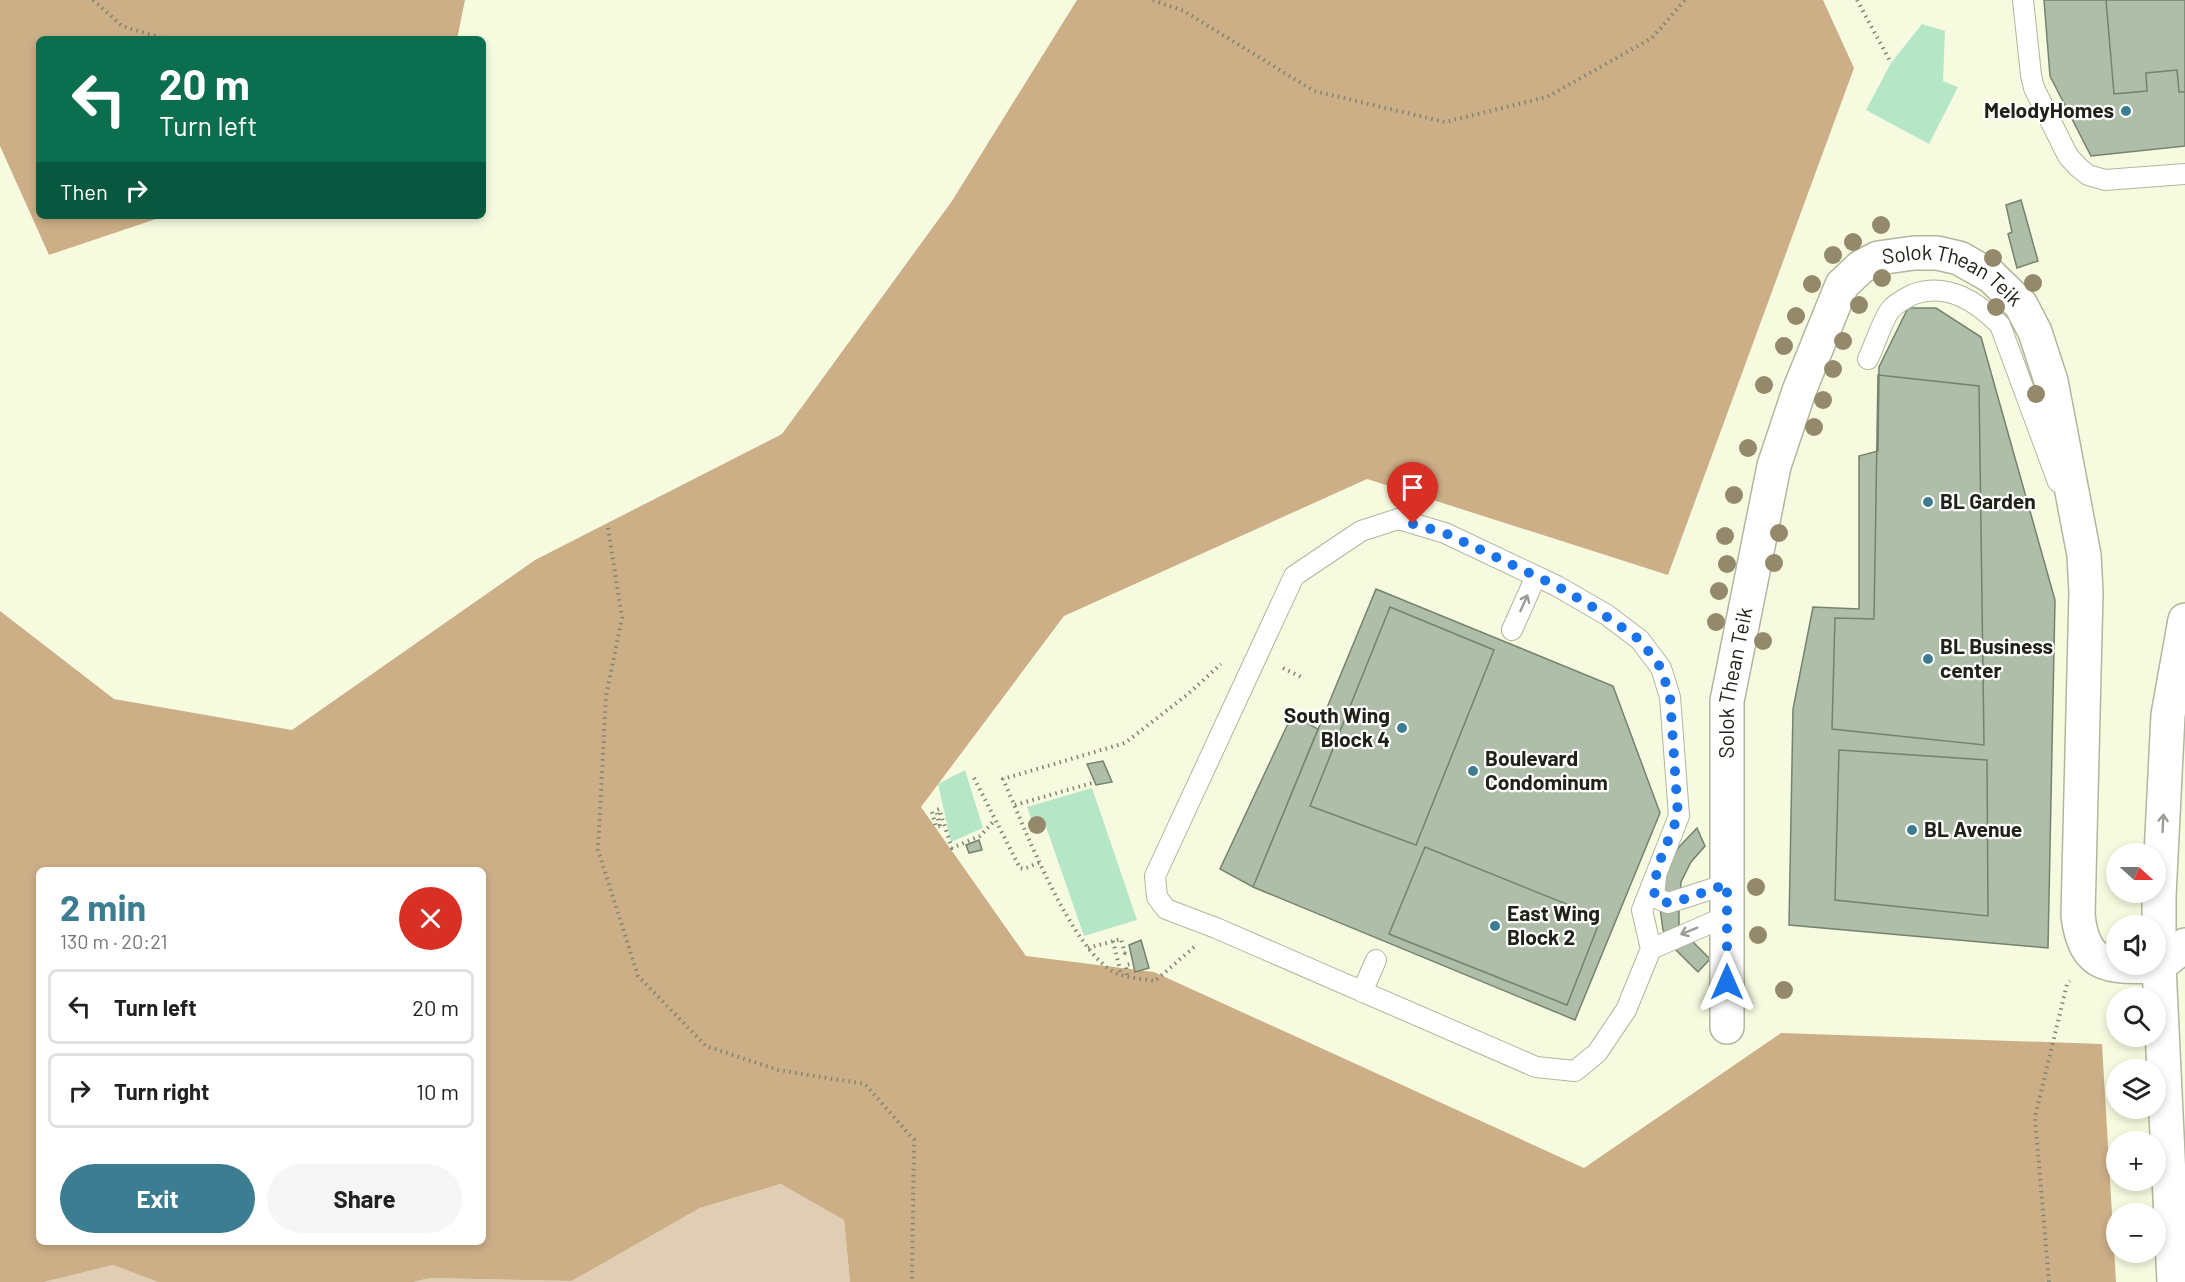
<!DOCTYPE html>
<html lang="en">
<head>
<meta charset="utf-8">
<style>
  body { margin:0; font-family:Barlow,sans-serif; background:#f6f6f6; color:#222; height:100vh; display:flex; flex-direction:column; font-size:22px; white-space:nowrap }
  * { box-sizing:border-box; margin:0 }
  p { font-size:20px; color:#767676 }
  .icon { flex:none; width:33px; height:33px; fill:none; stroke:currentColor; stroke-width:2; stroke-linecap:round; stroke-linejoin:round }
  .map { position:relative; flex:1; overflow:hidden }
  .drawer { position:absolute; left:36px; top:867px; width:450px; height:378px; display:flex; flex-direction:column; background:#fff; border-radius:9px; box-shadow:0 3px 9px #0003 }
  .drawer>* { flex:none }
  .top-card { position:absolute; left:36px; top:36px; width:450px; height:183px; border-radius:9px; box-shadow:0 3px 9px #0003; background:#0b6e4f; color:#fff; overflow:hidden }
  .needle { width:39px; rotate:111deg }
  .controls { position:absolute; left:2106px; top:843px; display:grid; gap:12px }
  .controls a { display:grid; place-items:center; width:60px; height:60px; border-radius:50%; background:#fff; box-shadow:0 3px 9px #0003; font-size:30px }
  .pin { position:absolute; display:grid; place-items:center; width:51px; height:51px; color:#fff; margin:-62px -26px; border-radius:50% 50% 50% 0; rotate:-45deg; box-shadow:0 0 6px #0007 }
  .pin .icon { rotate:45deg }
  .me { position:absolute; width:66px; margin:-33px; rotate:0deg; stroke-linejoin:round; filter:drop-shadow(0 0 4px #0008) }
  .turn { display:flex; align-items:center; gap:21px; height:126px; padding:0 24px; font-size:27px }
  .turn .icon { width:78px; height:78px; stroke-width:2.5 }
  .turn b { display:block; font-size:42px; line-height:51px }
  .then { display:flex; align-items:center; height:57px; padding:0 24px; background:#0003; gap:12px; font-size:22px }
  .round { display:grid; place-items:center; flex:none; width:63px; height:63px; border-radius:32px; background:#f6f6f6 }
  .headline { display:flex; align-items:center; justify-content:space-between; height:102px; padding:0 24px }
  h1 { font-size:36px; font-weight:700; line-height:45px; color:#3d7d91 }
  .cta { display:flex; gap:12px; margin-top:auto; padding:12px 24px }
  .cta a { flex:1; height:69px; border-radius:36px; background:#3d7d91; color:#fff; font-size:24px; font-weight:700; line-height:69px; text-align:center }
  .cta a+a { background:#f6f6f6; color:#222 }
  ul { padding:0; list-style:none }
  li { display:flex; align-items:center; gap:18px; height:75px; margin:0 12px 9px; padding:0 12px; border:3px solid #e0e0e0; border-radius:9px }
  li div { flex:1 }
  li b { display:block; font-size:22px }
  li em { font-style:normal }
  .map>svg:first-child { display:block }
  .green { fill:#e0cdb4 }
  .forest { fill:#cdaf87; fill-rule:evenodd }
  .water { fill:#b5e6c8 }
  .building { fill:#aebea8; stroke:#74836e; stroke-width:1.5 }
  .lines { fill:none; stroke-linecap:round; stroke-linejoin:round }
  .lane-casing { stroke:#b1b69d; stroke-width:22 }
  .street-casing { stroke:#b1b69d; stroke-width:36 }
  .primary-casing { stroke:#b1b69d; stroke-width:36 }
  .path { stroke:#808472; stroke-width:4; stroke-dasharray:1.5 4.5; stroke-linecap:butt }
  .lane { stroke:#fff; stroke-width:20 }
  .street { stroke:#fff; stroke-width:33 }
  .primary { stroke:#fff; stroke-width:33 }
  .tree { fill:#948a6b }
  .oneway { stroke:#9b9c97 }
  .route { stroke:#1a73e8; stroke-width:10; stroke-dasharray:0 18 }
  .poi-dot { fill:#3d7d91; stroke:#fff; stroke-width:2 }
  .labels { text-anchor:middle; stroke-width:4.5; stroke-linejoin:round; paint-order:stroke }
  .poi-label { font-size:21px; font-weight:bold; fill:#202218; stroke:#fff; text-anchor:start }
  .street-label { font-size:21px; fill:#202218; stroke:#fff }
</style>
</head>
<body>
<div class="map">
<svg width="2185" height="1282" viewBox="0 0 2185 1282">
  <rect width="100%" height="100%" fill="#f6fbe0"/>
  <!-- green -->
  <path class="green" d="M782 1184 844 1220 850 1282H413L430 1278 572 1281 700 1208Z
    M113 1265 158 1282H44Z"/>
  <!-- forest -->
  <path class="forest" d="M0 0H465L457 39H39V216H165L49 255 0 146Z
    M1077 0H1823L1854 68 1668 575 1367 479 1064 616 921 807 1026 956 1154 972 1584 1168 1781 1033 2102 1044 2116 1282H850L844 1220 781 1184 700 1208 572 1281 430 1278 413 1282H158L113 1265 44 1282H0V611L114 699 292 730 535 560 782 434 952 201ZM39 870H483V1242H39Z"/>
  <!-- water -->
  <path class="water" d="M1922 24 1945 31 1943 81 1958 87 1929 144 1866 110 1891 63Z
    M965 770 983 828 951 842 938 784Z
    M1092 788 1137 920 1084 936 1043 818 1032 821 1027 807Z"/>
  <!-- building -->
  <path class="building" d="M2044 0H2185V146L2091 156 2050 76Z
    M2106 0H2185V92H2179L2177 70 2146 73 2147 91 2114 94Z
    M2021 200 2038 261 2017 268 2008 234 2012 232 2006 205Z
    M1908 308H1936L1981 337 2055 600 2048 948 1789 925 1793 709 1813 607 1859 609V456L1878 451 1879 367Z
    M1878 375 1979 386 1984 745 1832 729 1835 618 1874 619Z
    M1376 589 1613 686 1660 813 1575 1020 1253 887Z
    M1390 607 1494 650 1416 845 1310 806Z
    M1292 715 1318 729 1253 887 1220 869Z
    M1839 750 1987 760 1988 916 1835 900Z
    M1103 761 1112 782 1096 785 1087 764Z
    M1697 828 1705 846 1691 862 1681 882 1679 911 1660 908 1663 876 1678 848Z
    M979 840 982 850 969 853 966 845Z
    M1425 847 1601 918 1567 1005 1389 934Z
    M1660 908 1679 911V925L1688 937 1710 959 1698 972 1676 950 1663 930Z
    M1141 940 1149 968 1135 972 1129 945Z"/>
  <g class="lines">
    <!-- lane casing -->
    <g class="lane-casing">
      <path id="lane" d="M2023 0 2031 75 2034 88 2068 156 2078 167 2088 175 2105 180 2185 174
        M1868 359C1874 347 1883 318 1891 309 1897 302 1906 298 1914 294 1948 282 1977 302 2000 325L2058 482
        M1398 519 1445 533 1557 586 1607 615 1640 640 1661 668 1670 697 1679 816 1642 910 1651 949 1626 1010 1597 1053 1575 1071 1536 1067 1216 928 1166 909 1157 897 1155 876 1294 576 1361 531Z
        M1512 630 1536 576
        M1656 877 1654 897 1668 903 1727 884
        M1651 949 1727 916
        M1362 992 1376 960"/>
    </g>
    <!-- street casing -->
    <g class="street-casing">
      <g id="street">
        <path id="s1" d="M1727 1027V701L1774 466 1799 391 1842 285 1861 267 1878 258 1914 253H1937L1959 258 1991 276 2021 305 2035 332 2051 381 2084 555 2086 592 2078 915C2084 971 2112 967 2159 966"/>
      </g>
    </g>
    <!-- primary casing -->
    <g class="primary-casing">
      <path id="primary" d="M2159 966 2185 945
        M2174 1282 2159 966V896L2168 715 2185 620"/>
    </g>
    <!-- path -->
    <path class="path" d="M93 0 122 26 165 39
      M1153 0 1184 11 1314 91 1445 122 1547 97 1652 38 1685 0
      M1857 0 1891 63
      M608 528 622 618 606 696 598 850 638 976 706 1046 778 1070 865 1084 914 1140 912 1282
      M1283 668 1301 677
      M974 778 1020 868 1024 869 1040 862
      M1015 805 1092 783
      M932 812 936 827 940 826
      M940 826 936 810 939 809 952 848 980 836 995 820
      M1113 941 1121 974
      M1194 947 1155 981C1143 979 1129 978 1118 974 1073 956 1023 824 1003 779L1125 743 1188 694 1221 664
      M1088 948 1121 939 1125 953 1130 951
      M1127 975 1126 965 1133 963
      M2049 1282 2035 1117 2067 984 2070 981"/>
    <!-- lane -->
    <use href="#lane" class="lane"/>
    <!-- street -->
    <use href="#street" class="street"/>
    <!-- primary -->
    <use href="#primary" class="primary"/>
  </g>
  <!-- trees -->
  <g class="tree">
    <circle cx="1881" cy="225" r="9"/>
    <circle cx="1853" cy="242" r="9"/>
    <circle cx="1833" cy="255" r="9"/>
    <circle cx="1993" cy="258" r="9"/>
    <circle cx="1882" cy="278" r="9"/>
    <circle cx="2033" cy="283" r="9"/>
    <circle cx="1812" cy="284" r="9"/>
    <circle cx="1859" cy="305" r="9"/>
    <circle cx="1996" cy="307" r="9"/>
    <circle cx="1796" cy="316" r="9"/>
    <circle cx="1843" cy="341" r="9"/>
    <circle cx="1784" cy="346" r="9"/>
    <circle cx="1833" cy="369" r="9"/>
    <circle cx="1764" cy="385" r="9"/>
    <circle cx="2036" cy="394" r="9"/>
    <circle cx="1823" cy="400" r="9"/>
    <circle cx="1814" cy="427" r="9"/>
    <circle cx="1748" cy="448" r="9"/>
    <circle cx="1734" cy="495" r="9"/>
    <circle cx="1779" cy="533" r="9"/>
    <circle cx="1725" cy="536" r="9"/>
    <circle cx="1774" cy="563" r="9"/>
    <circle cx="1727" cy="564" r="9"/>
    <circle cx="1719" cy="591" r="9"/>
    <circle cx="1716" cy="622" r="9"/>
    <circle cx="1763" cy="641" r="9"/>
    <circle cx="1037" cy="825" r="9"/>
    <circle cx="1756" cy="887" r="9"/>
    <circle cx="1758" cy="935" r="9"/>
    <circle cx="1784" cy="990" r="9"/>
  </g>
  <!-- one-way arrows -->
  <defs><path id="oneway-shaft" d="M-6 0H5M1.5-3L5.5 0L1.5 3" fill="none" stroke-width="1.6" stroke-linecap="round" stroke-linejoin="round" transform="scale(1.5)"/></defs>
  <g class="oneway">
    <use href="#oneway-shaft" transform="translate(1524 603) rotate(-66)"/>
    <use href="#oneway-shaft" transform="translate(2163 823) rotate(-87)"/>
    <use href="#oneway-shaft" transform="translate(1689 931) rotate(158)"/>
  </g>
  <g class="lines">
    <!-- route -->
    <path class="route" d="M1413 524 1445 533 1557 586 1591 606 1640 640 1661 668 1670 697 1678 816 1657 868 1654 897 1668 903 1676 902 1727 884V982"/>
  </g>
  <!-- markers -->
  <g class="poi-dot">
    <circle cx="2126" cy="111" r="6"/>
    <circle cx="1928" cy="502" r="6"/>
    <circle cx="1928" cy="659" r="6"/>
    <circle cx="1402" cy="728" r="6"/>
    <circle cx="1473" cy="771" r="6"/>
    <circle cx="1912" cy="830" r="6"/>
    <circle cx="1495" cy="926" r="6"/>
  </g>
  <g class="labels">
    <!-- poi labels -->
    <g class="poi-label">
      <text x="2114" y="118" text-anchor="end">MelodyHomes</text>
      <text x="1940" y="509">BL Garden</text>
      <text x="1940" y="654">BL Business<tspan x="1940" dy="24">center</tspan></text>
      <text x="1390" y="723" text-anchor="end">South Wing<tspan x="1390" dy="24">Block 4</tspan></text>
      <text x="1485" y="766">Boulevard<tspan x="1485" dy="24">Condominum</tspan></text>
      <text x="1924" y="837">BL Avenue</text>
      <text x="1507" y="921">East Wing<tspan x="1507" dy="24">Block 2</tspan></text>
    </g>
    <!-- street labels -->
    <g class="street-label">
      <text dy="7" stroke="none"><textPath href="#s1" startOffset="885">Solok Thean Teik</textPath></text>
      <text dy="7" stroke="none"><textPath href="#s1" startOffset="345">Solok Thean Teik</textPath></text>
    </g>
  </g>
</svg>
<div class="controls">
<a><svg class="needle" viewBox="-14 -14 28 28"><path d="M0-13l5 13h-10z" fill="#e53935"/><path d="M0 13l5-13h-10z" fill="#767676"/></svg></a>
<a><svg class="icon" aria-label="sound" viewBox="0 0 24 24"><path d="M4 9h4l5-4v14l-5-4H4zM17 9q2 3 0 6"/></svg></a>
<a><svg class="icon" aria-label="search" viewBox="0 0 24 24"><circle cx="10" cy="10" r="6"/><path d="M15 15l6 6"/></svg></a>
<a><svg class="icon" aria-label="layers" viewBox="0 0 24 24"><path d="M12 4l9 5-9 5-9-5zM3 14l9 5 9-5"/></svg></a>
<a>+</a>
<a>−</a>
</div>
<div class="pin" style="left:1413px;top:524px;background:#d93025"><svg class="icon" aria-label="arrive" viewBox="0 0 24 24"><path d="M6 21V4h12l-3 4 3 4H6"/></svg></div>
<svg class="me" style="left:1727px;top:982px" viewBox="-20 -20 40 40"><path d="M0-17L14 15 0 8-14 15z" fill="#1a73e8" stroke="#fff" stroke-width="4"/></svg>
<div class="top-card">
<div class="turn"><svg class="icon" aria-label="left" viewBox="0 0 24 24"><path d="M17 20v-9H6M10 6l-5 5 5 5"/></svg><div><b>20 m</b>Turn left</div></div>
<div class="then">Then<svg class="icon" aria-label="right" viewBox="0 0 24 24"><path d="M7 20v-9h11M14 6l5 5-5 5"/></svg></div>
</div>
<section class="drawer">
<div class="headline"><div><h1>2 min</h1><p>130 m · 20:21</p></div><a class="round" style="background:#d93025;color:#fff"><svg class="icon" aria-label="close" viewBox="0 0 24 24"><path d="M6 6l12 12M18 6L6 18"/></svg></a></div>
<ul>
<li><svg class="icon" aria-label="left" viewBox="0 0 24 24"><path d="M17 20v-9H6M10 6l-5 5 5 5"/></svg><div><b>Turn left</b></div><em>20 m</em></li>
<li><svg class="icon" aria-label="right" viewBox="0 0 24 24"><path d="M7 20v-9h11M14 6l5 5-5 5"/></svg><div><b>Turn right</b></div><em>10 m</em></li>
</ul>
<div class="cta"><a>Exit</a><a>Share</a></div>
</section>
</div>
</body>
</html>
